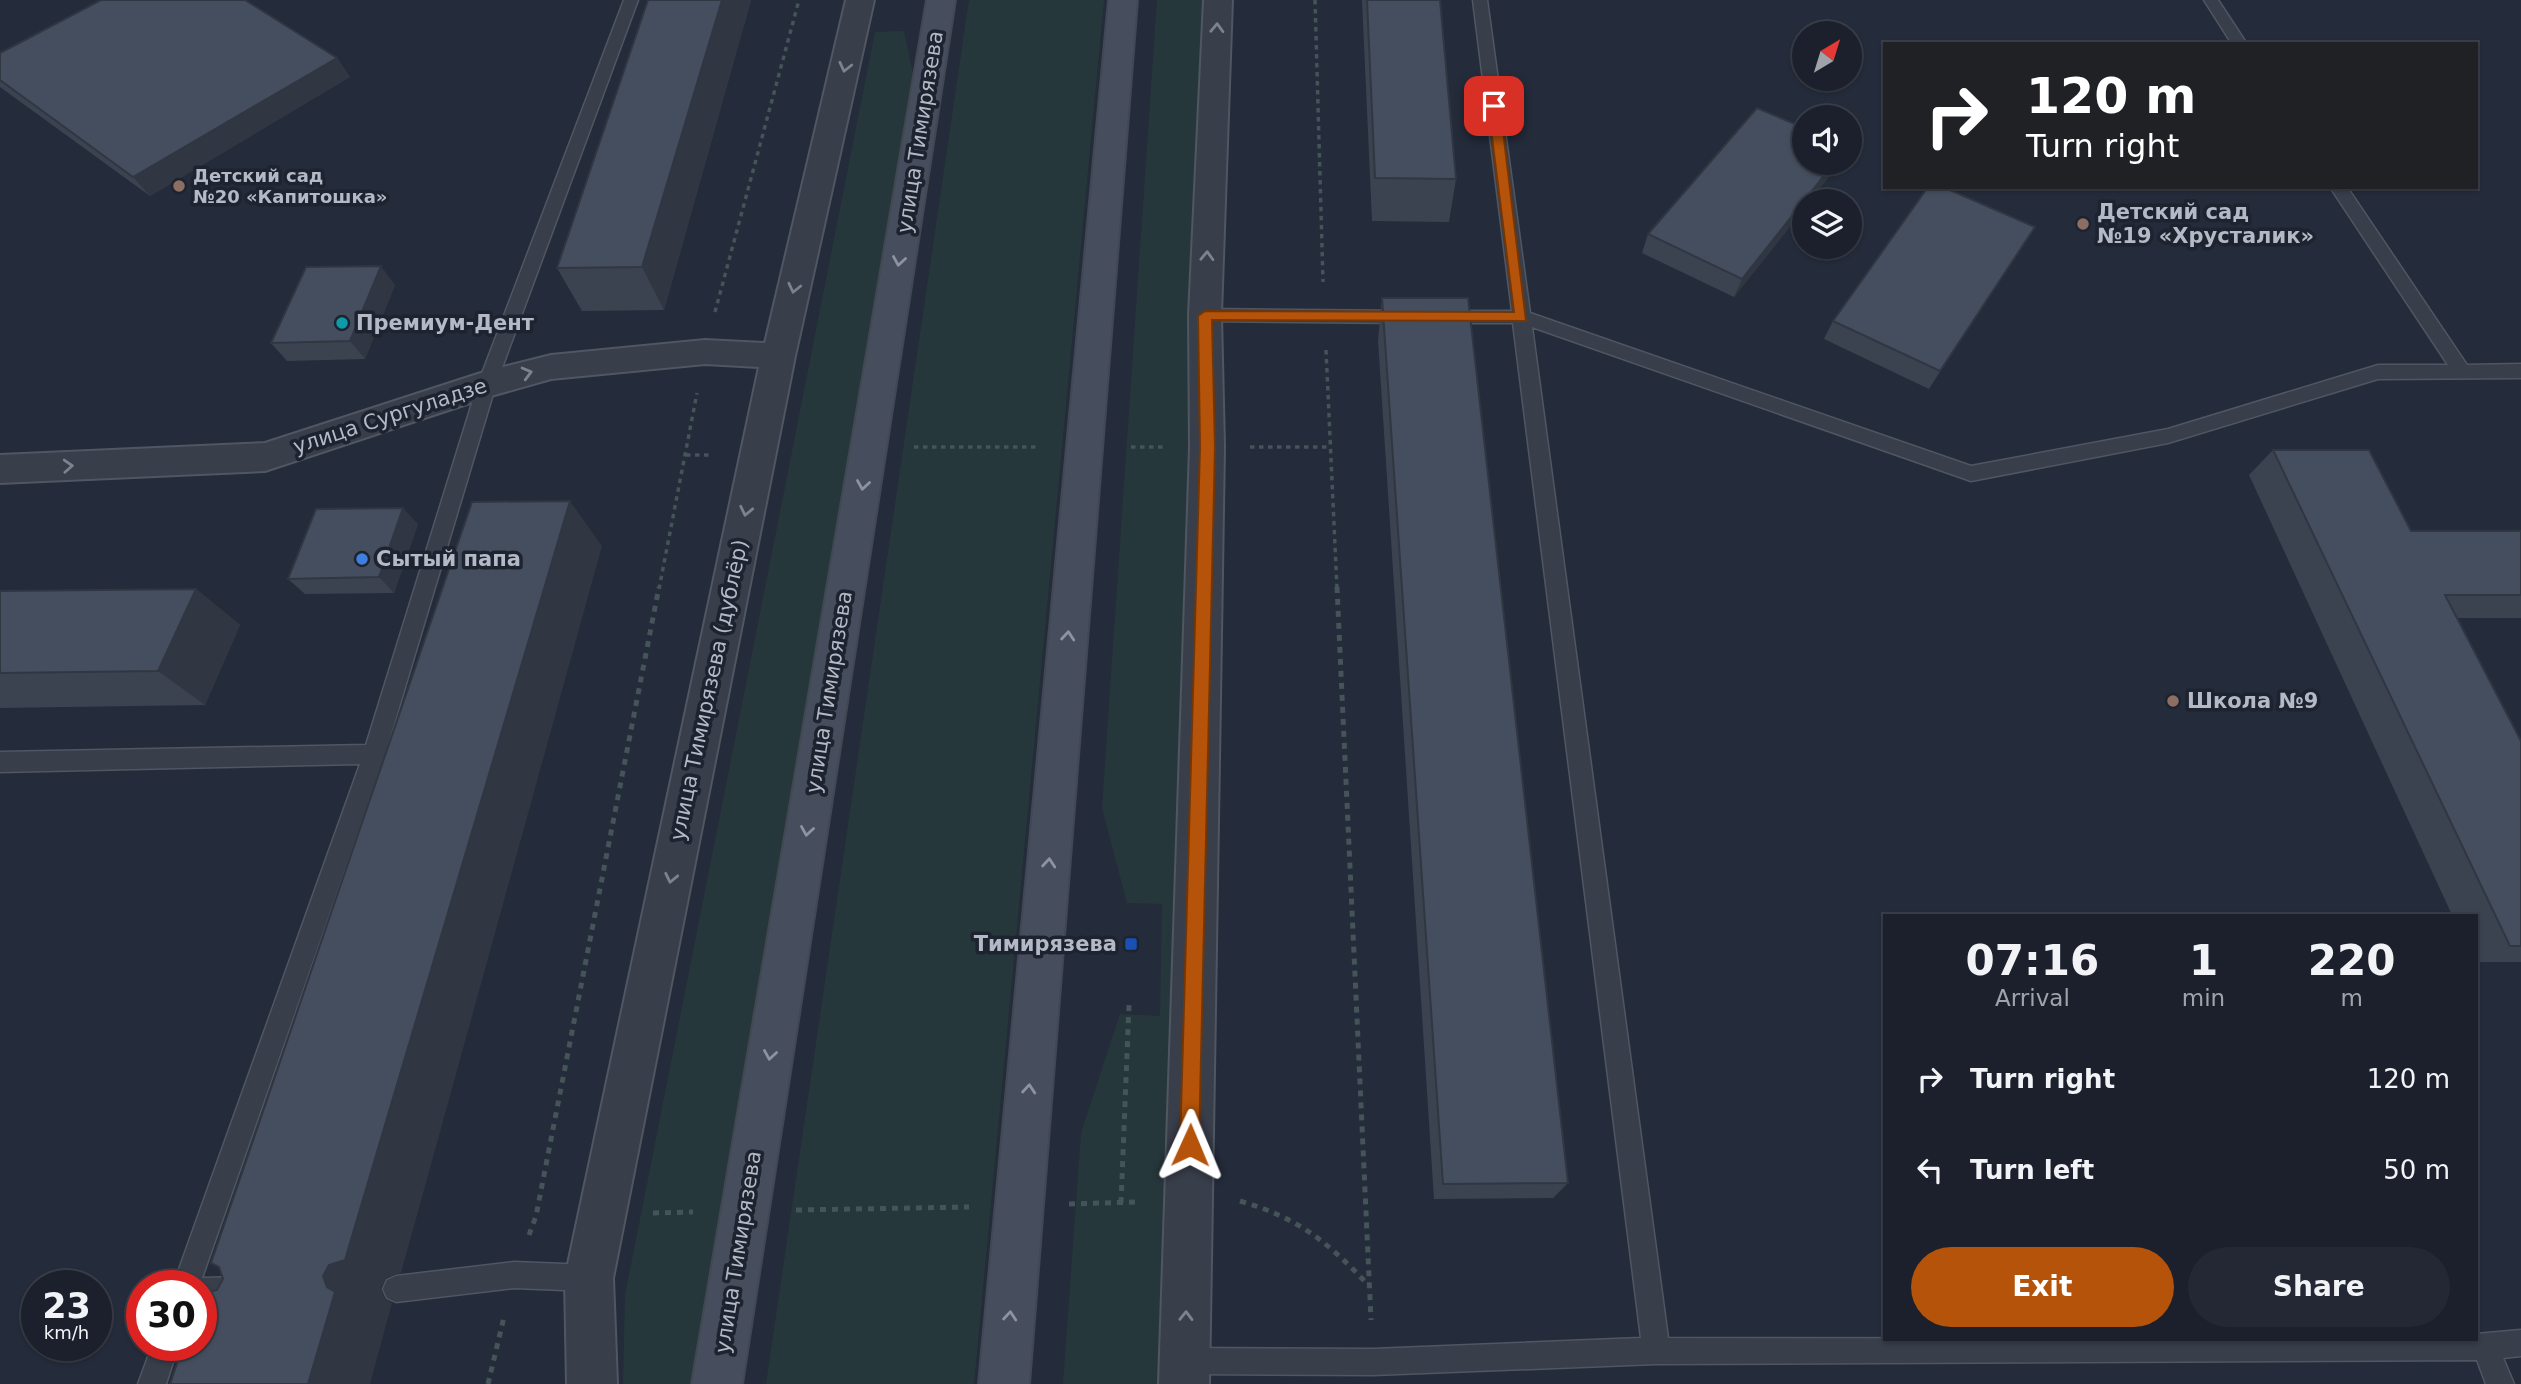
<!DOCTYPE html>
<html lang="en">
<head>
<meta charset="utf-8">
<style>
  body { margin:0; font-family:"DejaVu Sans",sans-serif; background:#242834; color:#f1f3f6; height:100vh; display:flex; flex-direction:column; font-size:26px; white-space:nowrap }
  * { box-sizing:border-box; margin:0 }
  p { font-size:23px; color:#a0a3a9 }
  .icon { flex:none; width:38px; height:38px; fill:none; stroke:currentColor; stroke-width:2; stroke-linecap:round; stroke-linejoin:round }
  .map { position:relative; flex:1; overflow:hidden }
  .sheet { position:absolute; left:1883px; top:914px; width:595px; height:427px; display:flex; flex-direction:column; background:#1b202c; border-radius:0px; box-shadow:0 2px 5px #0004,0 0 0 2px #393e48 }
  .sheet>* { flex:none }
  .hud { position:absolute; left:1883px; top:42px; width:595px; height:147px; border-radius:0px; box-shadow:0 2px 5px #0004,0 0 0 2px #393e48; background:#202124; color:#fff; overflow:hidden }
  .needle { width:46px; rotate:38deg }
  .fabs { position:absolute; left:1792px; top:21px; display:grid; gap:14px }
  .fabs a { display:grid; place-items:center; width:70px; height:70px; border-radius:50%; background:#1b202c; box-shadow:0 2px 5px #0004,0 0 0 2px #393e48; font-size:35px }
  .speed { position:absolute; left:21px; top:1270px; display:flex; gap:14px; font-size:35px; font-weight:700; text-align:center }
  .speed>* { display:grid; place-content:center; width:91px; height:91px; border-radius:50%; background:#1b202c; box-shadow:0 2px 5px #0004,0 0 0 2px #393e48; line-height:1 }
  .speed small { font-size:18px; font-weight:400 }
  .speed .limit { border:10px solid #d22; background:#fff; color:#111 }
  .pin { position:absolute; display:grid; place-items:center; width:60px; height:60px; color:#fff; margin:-30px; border-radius:14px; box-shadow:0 4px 10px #0006 }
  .me { position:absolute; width:77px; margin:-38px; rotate:1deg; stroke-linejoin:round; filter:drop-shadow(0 0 5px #0008) }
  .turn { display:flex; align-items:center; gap:24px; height:147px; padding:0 28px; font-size:32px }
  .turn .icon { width:91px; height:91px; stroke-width:2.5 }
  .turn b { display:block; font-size:49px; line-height:60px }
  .eta { display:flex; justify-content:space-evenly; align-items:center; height:119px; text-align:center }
  .eta b { font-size:42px; font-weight:800; line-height:49px }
  .button { display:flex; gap:14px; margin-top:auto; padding:14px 28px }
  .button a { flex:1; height:80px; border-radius:42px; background:#b45309; color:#fff; font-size:28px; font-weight:800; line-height:80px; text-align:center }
  .button a+a { background:#242834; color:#f1f3f6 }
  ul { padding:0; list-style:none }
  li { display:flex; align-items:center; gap:21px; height:91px; padding:0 28px }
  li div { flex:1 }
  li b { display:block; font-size:26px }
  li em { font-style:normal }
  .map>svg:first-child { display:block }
  .green { fill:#26373b }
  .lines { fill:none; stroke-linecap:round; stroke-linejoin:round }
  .service-casing { stroke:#505662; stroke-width:3 }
  .minor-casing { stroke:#505662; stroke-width:4 }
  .secondary-casing { stroke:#414753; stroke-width:4 }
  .path-far1 { stroke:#445458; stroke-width:3.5; stroke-dasharray:4.5 4.5; stroke-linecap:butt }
  .path { stroke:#445458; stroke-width:5; stroke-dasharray:6 6; stroke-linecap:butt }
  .service { fill:#383e4a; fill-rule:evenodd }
  .minor { fill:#383e4a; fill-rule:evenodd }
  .secondary { fill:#464d5d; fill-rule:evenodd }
  .wall { fill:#3b4351 }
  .shaded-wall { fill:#303742 }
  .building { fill:#454e5e; stroke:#303742; stroke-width:2 }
  .oneway { stroke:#7c828e }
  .oneway2 { stroke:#8d93a1 }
  .route { fill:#b45309; stroke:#753606; stroke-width:2 }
  .education-dot { fill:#8d6e63; stroke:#1d232f; stroke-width:2.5 }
  .culture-dot { fill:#0f9aa8; stroke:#1d232f; stroke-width:2.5 }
  .shop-dot { fill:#3f7fe0; stroke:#1d232f; stroke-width:2.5 }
  .transit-dot { fill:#1a4fb4; stroke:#1d232f; stroke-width:2.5 }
  .labels { text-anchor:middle; stroke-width:7; stroke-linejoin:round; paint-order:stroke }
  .far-poi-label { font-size:18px; font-weight:bold; fill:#b3b9c6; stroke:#1d232f; text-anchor:start }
  .street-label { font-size:21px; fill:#b3b9c6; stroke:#1d232f }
  .poi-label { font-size:21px; font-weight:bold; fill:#b3b9c6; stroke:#1d232f; text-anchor:start }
</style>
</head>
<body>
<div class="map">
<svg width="2521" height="1384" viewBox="0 0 2521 1384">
  <rect width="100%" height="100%" fill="#242b3a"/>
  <!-- green -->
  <path class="green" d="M969 0H1104L974 1384H766Z
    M1157 0H1210L1160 1384H1063L1081 1133 1120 1014 1160 1016 1162 904 1127 903 1102 808Z
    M904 31 913 74 695 1384H623L625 1295 875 32Z"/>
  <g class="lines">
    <!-- service casing -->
    <g class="service-casing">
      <path id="service" d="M624 0H638L496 384 385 754 202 1278 241 1277 250 1281 254 1290 250 1299 241 1303 201 1304V1286H173L360 764 0 772V752L366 745 478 384Z
        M1473 0H1487L1530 313 1971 466 2168 429 2378 365H2448L2330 187H2347L2467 365 2521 364V378L2378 379 2168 443 1971 481 1532 327 1668 1338 2476 1339V1334L2521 1330V1356L2503 1358 2514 1384H2486L2477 1360 1656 1364 1373 1375 1185 1374 1175 1371 1172 1361 1175 1351 1185 1348 1373 1349 1641 1338 1513 323H1441L1432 317 1441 311H1512Z
        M2204 0H2218L2247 44H2232Z
        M1205 309 1409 311 1418 317 1409 323 1205 321 1196 315Z
        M514 1262 589 1265 598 1269 602 1278 598 1287 589 1291 514 1288 396 1302 387 1298 383 1289 387 1280 396 1276Z
        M152 1346H178L166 1384H138Z"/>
    </g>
    <!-- minor casing -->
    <g class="minor-casing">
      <path id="minor" d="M846 0H874L795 356 613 1278 617 1384H567L565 1278 759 367 705 364 551 379 491 396 265 471 0 483V455L265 443 487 371 551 355 705 340 765 343Z
        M1204 0H1232L1221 315 1224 447 1209 1384H1159L1190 447 1189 315Z"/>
    </g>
    <!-- secondary casing -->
    <g class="secondary-casing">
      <path id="secondary" d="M927 0H955L742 1384H692Z
        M1109 0H1137L1029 1384H979Z"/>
    </g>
    <!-- path-far1 -->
    <path class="path-far1" d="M1315 0 1323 282
      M715 312 799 0
      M1326 350 1337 589
      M914 447H1038
      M1131 447H1164
      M1250 447H1329
      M686 455H713
      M659 589 697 393"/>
    <!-- path -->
    <path class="path" d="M1337 587 1371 1320
      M1240 1201C1299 1218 1329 1243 1370 1287
      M1121 1203 1129 1005
      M1069 1204 1137 1202
      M796 1210 969 1207
      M653 1213 693 1212
      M529 1235 536 1216 659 587
      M488 1384 504 1317"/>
    <!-- service -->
    <use href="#service" class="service"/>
    <!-- minor -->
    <use href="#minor" class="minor"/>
    <!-- secondary -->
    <use href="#secondary" class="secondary"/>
  </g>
  <!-- wall -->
  <path class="wall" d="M648 0H751L664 310 582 311 557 268Z
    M1362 0H1440L1456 179 1449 222 1372 221Z
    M0 53 337 58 350 77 150 196 0 87Z
    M1804 163H1840L1838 166 1804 201V209L1734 297 1642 253 1648 234Z
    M2035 227 1929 389 1824 339 1833 321Z
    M395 285 365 359 287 361 271 343Z
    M1382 298 1568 1183 1553 1198 1434 1199 1378 340Z
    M2273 450 2411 531H2521V618H2456L2521 741V962H2476V915H2452L2249 475Z
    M418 524 394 593 305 594 288 579Z
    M196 589 240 625 205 705 0 708V591Z"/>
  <!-- shaded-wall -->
  <path class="shaded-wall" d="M722 0H751L664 310 642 267Z
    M337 58 350 77 150 196 133 177Z
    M1834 163H1840L1810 201H1804V209L1734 297 1742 279Z
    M2035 227 2023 245 1929 389 1940 371Z
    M381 266 395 285 365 359 350 341Z
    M570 501 602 546 401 1273 386 1278 381 1288 385 1299 392 1303 370 1384H308L327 1287 323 1276Z
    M403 508 418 524 394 593 379 577Z
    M196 589 240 625 205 705 158 671Z"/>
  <!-- building -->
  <path class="building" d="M101 0H245L337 58 133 177 0 80V53Z
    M648 0H722L642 267 557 268Z
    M1367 0H1440L1456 179 1375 178Z
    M1757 108 1804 128V163H1834L1742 279 1648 234Z
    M1928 187H1943L2035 227 1940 371 1833 321Z
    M381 266 350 341 271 343 306 267Z
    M1382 298H1468L1568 1183 1443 1184Z
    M2273 450H2369L2411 531H2521V595H2445L2521 741V946H2510Z
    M570 501 345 1260 329 1265 323 1276 327 1287 335 1292 308 1384H170L183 1346H201V1294L217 1290 223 1279 219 1267 211 1263 472 502Z
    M403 508 379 577 288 579 316 509Z
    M196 589 158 671 0 673V591Z"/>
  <!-- one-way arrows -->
  <defs><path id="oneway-chevron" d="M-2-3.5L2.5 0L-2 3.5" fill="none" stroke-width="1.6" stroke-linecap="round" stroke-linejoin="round" transform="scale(1.75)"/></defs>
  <g class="oneway">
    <use href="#oneway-chevron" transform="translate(1217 28) rotate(-88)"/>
    <use href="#oneway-chevron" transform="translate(845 67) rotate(103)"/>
    <use href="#oneway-chevron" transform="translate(1207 256) rotate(-88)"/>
    <use href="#oneway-chevron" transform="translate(794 288) rotate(103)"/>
    <use href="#oneway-chevron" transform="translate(527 373) rotate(-15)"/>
    <use href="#oneway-chevron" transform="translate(68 466) rotate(-3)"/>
    <use href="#oneway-chevron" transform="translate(746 511) rotate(102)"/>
    <use href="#oneway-chevron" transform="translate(671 878) rotate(102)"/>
    <use href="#oneway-chevron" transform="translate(1186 1316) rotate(-89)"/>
  </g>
  <g class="oneway2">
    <use href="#oneway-chevron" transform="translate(899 261) rotate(99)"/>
    <use href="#oneway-chevron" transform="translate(863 485) rotate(99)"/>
    <use href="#oneway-chevron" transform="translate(1068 636) rotate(-85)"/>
    <use href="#oneway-chevron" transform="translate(807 831) rotate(99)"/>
    <use href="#oneway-chevron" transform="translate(1049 863) rotate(-85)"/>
    <use href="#oneway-chevron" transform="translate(770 1055) rotate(99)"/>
    <use href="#oneway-chevron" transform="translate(1029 1089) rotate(-85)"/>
    <use href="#oneway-chevron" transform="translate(1010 1316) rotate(-85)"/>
  </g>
  <!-- route -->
  <path class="route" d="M1494 102 1500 106 1526 321 1212 320 1215 447 1199 1145 1197 1151 1190 1154 1183 1151 1180 1145 1200 447 1198 316 1205 311 1514 312 1488 106Z"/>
  <!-- markers -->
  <g class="education-dot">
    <circle cx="179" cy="186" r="7"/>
    <circle cx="2083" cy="224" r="7"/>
    <circle cx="2173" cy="701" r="7"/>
  </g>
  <circle class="culture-dot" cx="342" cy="323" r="7"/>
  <circle class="shop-dot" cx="362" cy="559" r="7"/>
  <rect class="transit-dot" x="1124" y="937" width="14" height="14" rx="3.5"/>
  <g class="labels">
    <!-- far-poi labels -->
    <g class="far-poi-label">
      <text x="193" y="182">Детский сад<tspan x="193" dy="21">№20 «Капитошка»</tspan></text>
    </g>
    <!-- street labels -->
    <g class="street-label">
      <text transform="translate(920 132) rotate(-81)" y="7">улица Тимирязева</text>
      <text transform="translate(390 416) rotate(-18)" y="7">улица Сургуладзе</text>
      <text transform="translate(709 690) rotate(-78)" y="7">улица Тимирязева (дублёр)</text>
      <text transform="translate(829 692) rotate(-81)" y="7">улица Тимирязева</text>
      <text transform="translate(738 1252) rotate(-81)" y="7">улица Тимирязева</text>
    </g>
    <!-- poi labels -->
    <g class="poi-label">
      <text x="2097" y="219">Детский сад<tspan x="2097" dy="24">№19 «Хрусталик»</tspan></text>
      <text x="356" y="330">Премиум-Дент</text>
      <text x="376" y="566">Сытый папа</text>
      <text x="2187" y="708">Школа №9</text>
      <text x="1117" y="951" text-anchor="end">Тимирязева</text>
    </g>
  </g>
</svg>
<div class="fabs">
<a><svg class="needle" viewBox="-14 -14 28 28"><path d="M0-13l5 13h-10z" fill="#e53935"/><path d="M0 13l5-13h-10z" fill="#a0a3a9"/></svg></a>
<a><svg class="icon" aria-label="sound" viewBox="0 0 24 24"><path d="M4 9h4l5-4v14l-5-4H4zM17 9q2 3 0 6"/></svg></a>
<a><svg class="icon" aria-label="layers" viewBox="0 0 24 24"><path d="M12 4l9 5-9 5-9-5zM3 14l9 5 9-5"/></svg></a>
</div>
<div class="speed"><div>23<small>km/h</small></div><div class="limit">30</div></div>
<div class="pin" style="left:1494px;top:106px;background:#d93025"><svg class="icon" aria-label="arrive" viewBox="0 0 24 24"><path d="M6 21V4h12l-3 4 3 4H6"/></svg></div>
<svg class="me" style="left:1190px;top:1145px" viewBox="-20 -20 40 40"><path d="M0-17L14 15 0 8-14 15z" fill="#b45309" stroke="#fff" stroke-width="4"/></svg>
<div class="hud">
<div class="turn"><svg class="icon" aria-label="right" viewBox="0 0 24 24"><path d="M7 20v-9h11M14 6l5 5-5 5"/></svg><div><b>120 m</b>Turn right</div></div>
</div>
<section class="sheet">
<div class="eta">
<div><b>07:16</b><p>Arrival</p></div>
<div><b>1</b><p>min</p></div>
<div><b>220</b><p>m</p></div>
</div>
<ul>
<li><svg class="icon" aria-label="right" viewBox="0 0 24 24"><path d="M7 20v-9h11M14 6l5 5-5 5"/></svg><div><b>Turn right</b></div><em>120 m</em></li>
<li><svg class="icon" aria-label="left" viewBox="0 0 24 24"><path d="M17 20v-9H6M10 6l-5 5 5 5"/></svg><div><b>Turn left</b></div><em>50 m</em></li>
</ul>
<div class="button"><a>Exit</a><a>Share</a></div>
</section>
</div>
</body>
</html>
